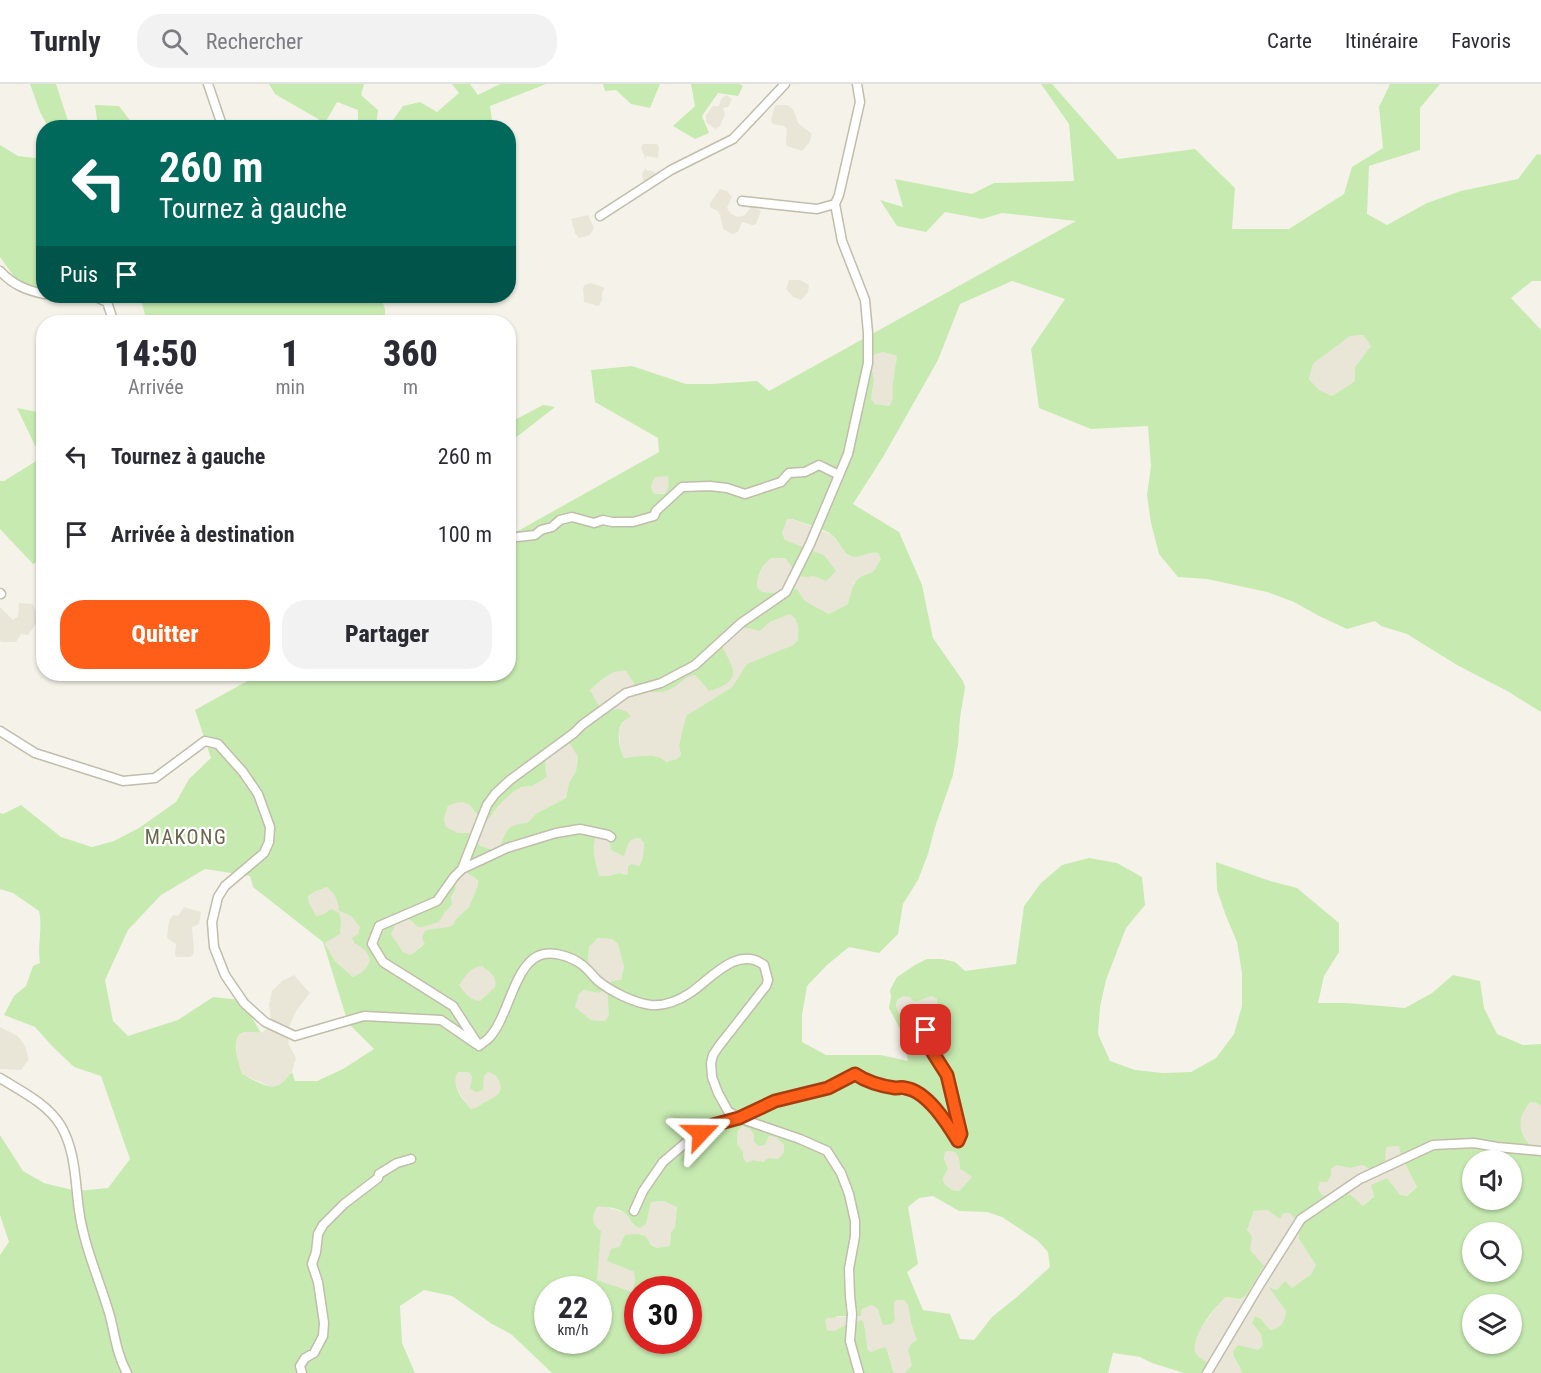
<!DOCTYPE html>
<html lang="fr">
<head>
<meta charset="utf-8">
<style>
  body { margin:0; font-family:"Roboto Condensed",sans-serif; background:#f2f2f3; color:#2b2b33; height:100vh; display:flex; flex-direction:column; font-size:22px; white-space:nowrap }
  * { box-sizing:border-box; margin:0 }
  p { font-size:20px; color:#7c7c81 }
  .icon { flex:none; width:33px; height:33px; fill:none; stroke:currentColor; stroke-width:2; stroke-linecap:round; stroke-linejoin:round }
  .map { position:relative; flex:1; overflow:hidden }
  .drawer { position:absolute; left:36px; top:231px; width:480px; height:366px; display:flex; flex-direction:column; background:#fff; border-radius:24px; box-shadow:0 2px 4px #0004 }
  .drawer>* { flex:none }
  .banner { position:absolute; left:36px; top:36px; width:480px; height:183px; border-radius:24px; box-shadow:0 2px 4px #0004; background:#00695c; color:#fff; overflow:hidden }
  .buttons { position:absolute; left:1462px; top:1066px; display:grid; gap:12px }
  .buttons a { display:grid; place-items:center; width:60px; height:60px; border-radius:50%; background:#fff; box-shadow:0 2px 4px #0004; font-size:30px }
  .speed { position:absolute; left:534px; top:1192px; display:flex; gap:12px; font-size:30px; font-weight:700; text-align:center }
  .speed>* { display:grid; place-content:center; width:78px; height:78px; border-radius:50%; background:#fff; box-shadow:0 2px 4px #0004; line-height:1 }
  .speed small { font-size:15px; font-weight:400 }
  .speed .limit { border:9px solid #d22; background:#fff; color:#111 }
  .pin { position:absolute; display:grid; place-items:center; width:51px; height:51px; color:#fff; margin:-26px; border-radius:12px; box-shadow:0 3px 9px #0006 }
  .me { position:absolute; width:66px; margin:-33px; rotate:67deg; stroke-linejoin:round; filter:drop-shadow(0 0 4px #0008) }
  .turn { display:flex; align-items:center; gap:21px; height:126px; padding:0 24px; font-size:27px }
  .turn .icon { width:78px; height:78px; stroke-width:2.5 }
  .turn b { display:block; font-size:42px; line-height:51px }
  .then { display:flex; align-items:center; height:57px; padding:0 24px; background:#0003; gap:12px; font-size:22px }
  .eta { display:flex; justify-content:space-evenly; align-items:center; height:102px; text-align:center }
  .eta b { font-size:36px; font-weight:800; line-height:42px }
  .primary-button { display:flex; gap:12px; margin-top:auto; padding:12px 24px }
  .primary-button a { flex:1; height:69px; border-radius:24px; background:#fe5e17; color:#fff; font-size:24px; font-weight:800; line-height:69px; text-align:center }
  .primary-button a+a { background:#f2f2f3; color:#2b2b33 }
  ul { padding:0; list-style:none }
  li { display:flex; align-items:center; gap:18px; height:78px; padding:0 24px }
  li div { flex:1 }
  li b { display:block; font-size:22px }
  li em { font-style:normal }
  header { display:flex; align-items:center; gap:36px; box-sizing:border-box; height:84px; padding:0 30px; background:#fff; border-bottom:2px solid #e1e1e2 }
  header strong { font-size:28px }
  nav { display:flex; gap:33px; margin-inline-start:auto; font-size:21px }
  .search { width:420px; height:54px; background:#f2f2f3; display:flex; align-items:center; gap:15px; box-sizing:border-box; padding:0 21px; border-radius:24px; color:#7c7c81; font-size:22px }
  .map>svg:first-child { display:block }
  .residential { fill:#e9e6d7 }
  .green { fill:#c7eab1; fill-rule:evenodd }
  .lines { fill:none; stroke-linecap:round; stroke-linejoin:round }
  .minor-casing { stroke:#c1bdab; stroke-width:11 }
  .minor { stroke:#fff; stroke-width:8 }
  .route-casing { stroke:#a53d0f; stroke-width:15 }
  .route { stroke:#fe5e17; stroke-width:10 }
  .labels { text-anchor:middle; stroke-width:4.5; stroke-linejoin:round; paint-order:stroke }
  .quarter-label { font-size:20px; letter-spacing:1.5px; fill:#6c654e; stroke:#fff }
</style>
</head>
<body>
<header>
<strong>Turnly</strong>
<div class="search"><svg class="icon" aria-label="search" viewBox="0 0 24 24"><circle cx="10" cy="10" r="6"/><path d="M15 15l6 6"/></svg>Rechercher</div>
<nav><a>Carte</a><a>Itinéraire</a><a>Favoris</a></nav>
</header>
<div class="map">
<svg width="1541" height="1289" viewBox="0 0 1541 1289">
  <rect width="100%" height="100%" fill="#f5f3e9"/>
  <!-- residential -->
  <path class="residential" d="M726 11 732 15 728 23 723 24 725 30 720 42 715 45 706 38V31L713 22H719L721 15Z
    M776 21H787L793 25 798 39 812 50 809 59 802 67 787 62 786 59 787 45 784 42 773 40 771 37 774 24Z
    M643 60H657L659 63 658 74 646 72V86L655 88 654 96 646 99 643 97 642 90 646 83V76L641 63Z
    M720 105 727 107 732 113 727 124 731 130 738 133 745 131 752 122 761 127 756 140 752 141 742 138 738 148 732 150 723 145 720 131 719 128 710 123V119Z
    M588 131 594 144 590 151 579 154 575 149 571 135Z
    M789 196H800L809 201 808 208 801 216 793 213 786 205Z
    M591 199 605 204 602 209V216L599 222 584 218 583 204 585 201Z
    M1363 251 1371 262 1355 283V297L1332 312 1319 306 1309 295 1313 280 1350 252Z
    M883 268 897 272 896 285 893 295V313L891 320 888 322 875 320 871 315 874 295 872 285 873 271Z
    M655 392H668L669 405 666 408 660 410 653 409 651 402Z
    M786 435H793L832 451 845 468 859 473 871 467 878 469 881 475 873 488 865 490 854 499 848 520 829 530 805 517 797 505 777 509 762 508 757 503 756 496 766 478 771 473 785 474 799 492 824 471 785 456 782 449Z
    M19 519 33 520 38 533 36 540 28 551 21 550 16 558H2L0 557V523L13 536 18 532Z
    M790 530 796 534 798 541V556L793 561 747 580 732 603 686 632 679 661 681 671 677 675 666 678 654 672 624 674 621 669 619 648 621 641 631 631 606 627 600 623 590 606 607 592 618 586 626 587 638 606 672 605 688 591H695L709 607 733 587 720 561 734 547 747 543 760 547 770 538Z
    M565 660H570L578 672 576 687 569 699 566 714 537 729 527 739 508 745 499 765 492 766 479 761 446 743 444 736 448 722 457 717 467 719 482 735 488 736 498 722 513 708 523 703 532 702 547 676 559 663Z
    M596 752 630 756 632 754H640L644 759V765L641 780 638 782 632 780 628 789 626 791 619 789 609 792 599 793 593 765 594 755Z
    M464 788 474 793 478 798V801L469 823 456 835 453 841 445 845H431L425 860 420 862 417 868 410 871 403 868 391 850 397 838 404 833 413 838 439 837 445 828 452 821 451 814 454 797Z
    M327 803 332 807 339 820V827L351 832 360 843 355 860 362 863 367 868 370 874 369 881 365 886 353 893 335 877 325 860 324 830 316 832 309 819 308 812 314 808Z
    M184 823 201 828 199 840 192 843 194 866 193 871 190 873H176L175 870 176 860 168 855 167 852 169 837 173 831 178 832Z
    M598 854 612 855 618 860 624 881 621 896 610 924 609 931 605 937 591 936 575 923 579 910 584 906 598 909 588 877 589 863Z
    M482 882 493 890 496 897 495 903 480 917H473L464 909 459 901 469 887 474 883Z
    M294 891 310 909 296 927 287 947 289 961 296 974 292 988 283 999 276 1003 269 1002 242 990 237 977 236 956 240 950 246 948 261 949 272 941 269 921 272 907 282 897Z
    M903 912H930L937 915 936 922 939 928 940 935 928 941 899 930 896 924 897 916Z
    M0 943 18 952 25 962 29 975 21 986 0 985Z
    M458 988H468L483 1006 484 992 488 988 495 990 499 995 501 1002 500 1009 496 1014 483 1019 478 1023 471 1025 466 1020 455 1001 454 994Z
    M1530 1018 1537 1019 1541 1022V1067L1537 1066 1526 1056 1520 1043 1522 1030Z
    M743 1042 750 1045 765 1061 769 1052 776 1053 784 1061V1068L778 1075 768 1074 763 1078 753 1076 747 1080 743 1075 737 1060 738 1046Z
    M1399 1062 1401 1072 1417 1103 1406 1112 1374 1111 1363 1122 1322 1111 1318 1105 1320 1098 1331 1092V1085L1337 1081 1350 1084 1363 1081 1375 1089 1386 1084 1384 1069 1387 1063Z
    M948 1067 955 1068 959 1074 960 1085 972 1093 959 1107 952 1106 944 1101 943 1094 948 1085 944 1075 945 1068Z
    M664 1117 677 1122 675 1143 671 1149 670 1162 656 1164 650 1160 642 1150 625 1151 619 1163 607 1177 634 1188 635 1197 632 1209 596 1196 601 1147 596 1143 593 1136V1129L597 1123 604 1122 625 1129 633 1141 646 1140 651 1118Z
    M1268 1126 1283 1129 1290 1128 1299 1139V1155L1316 1181 1311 1190 1291 1205 1277 1206 1271 1204 1286 1227 1283 1241 1277 1245 1270 1246 1261 1235 1252 1239 1261 1250 1263 1261 1258 1266 1234 1274 1241 1286 1242 1289H1213L1209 1280 1197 1272 1194 1266V1259L1200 1246 1220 1217 1226 1213 1240 1215 1252 1152 1247 1146 1254 1127Z
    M897 1216H904L908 1221 911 1239 917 1253 912 1281 905 1289H894L890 1279 889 1269 870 1268 868 1266 865 1256V1242L849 1239 834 1247 827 1246 824 1236 827 1233 861 1232 862 1225 872 1221 895 1235 894 1218Z"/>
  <!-- green -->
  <path class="green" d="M30 0H56L70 43H48L40 28Z
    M269 0H364L361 11 378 26 376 43H358V26L337 18 325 39 275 10Z
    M452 0H470L478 11 500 0H546L490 22 493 43H388L403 22 420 18 437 28 459 9Z
    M603 0H660L650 24 631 20 616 6 605 7Z
    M691 0H740L743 2 738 12 718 9 702 32 709 49 695 55 673 42 695 22Z
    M1041 0H1052L1118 75 1195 65 1235 104 1232 145H1289L1344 110 1352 83 1383 64 1379 23 1390 0H1440L1420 24V66L1369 82 1367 130 1387 141 1427 119 1461 107 1518 95 1537 70 1541 71V197H1532L1511 214 1541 246V628L1509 608 1457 581 1407 550 1381 542 1375 537 1347 545 1319 532 1294 518 1267 508 1207 495 1178 493 1159 470 1151 439 1147 411 1151 382 1148 342 1091 345 1039 324 1031 265 1065 215 1012 197 960 220 938 276 883 373 853 420 899 448 922 501 933 554 963 597 965 603 960 634 958 661 953 691 935 743 928 770 918 796 903 820 898 850 879 869 849 863 827 881 807 902 802 931V958L826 971H881L908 977 902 949 889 924 891 913 890 906 897 893 915 881 927 875H942L955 878 965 887 1016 880 1024 822 1041 799 1062 781 1089 774 1117 779 1142 793 1145 821 1126 844 1106 896 1100 923 1098 950 1110 977 1135 986 1163 989 1191 988 1216 974 1234 950 1242 922V889L1237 858 1226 832 1217 806 1216 778 1270 797 1297 804 1339 839V868L1324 892 1318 919H1346L1405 924 1432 909 1453 891 1480 897 1484 924 1497 950 1523 961 1541 960V1022L1537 1019 1530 1018C1527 1022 1524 1027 1522 1031 1517 1046 1526 1062 1541 1067V1289H1242C1240 1280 1234 1278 1233 1267L1238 1261 1258 1266 1263 1261 1261 1250 1252 1239 1255 1232 1261 1235 1270 1246C1283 1244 1284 1238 1286 1227L1269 1203 1277 1206 1285 1197 1292 1204 1311 1190 1316 1181 1299 1155V1139L1290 1129H1283L1280 1135 1268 1126 1254 1127 1247 1146 1252 1152 1250 1166 1264 1182 1246 1211 1240 1215 1226 1213C1215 1221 1191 1254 1195 1267 1197 1274 1204 1275 1209 1280 1211 1283 1212 1286 1213 1289H1184L1152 1279 1140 1273 1113 1269 1108 1289H905L912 1281 908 1266 911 1260 917 1256 911 1239 908 1221 904 1216H897L894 1218 895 1236 891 1240 884 1241 882 1239 878 1225 872 1221 862 1225 861 1232H837L834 1234H827L825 1236 827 1246 834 1247 849 1239 862 1236C867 1245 865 1256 868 1266L871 1268 885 1263C890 1271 890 1280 894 1289H552L511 1250 492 1240 452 1212 424 1206 400 1222 402 1259 415 1289H0V1171L9 1158 0 1131V1051L23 1087 44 1099 77 1107 108 1104 130 1075 101 992 74 983 53 963 35 943 4 931 14 912 26 902 33 882 40 879C37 861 43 844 39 827L13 809 0 805V729L3 730 21 721 61 753 92 763 114 757 139 744 176 718 189 695 211 674 195 626 260 590H508L509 452 659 368 658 354 595 318 591 286 632 282 686 300H711L757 297 769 307 1076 137 1002 129 982 135 945 128 926 148 897 142 880 116 903 123 895 95 972 110 994 99 1074 97 1069 40ZM1363 251 1371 262 1355 283V297L1332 312 1319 306 1309 295 1313 280 1350 252ZM883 268 897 272C896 281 894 289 893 298 892 307 895 315 889 322L875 320 871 315 874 295 872 285 873 271ZM668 392C669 405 669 413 653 409L651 402 655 393ZM787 435H793C803 439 825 445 832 451 839 457 842 468 851 472 861 476 867 466 878 469L881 475 873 488C853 493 853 502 848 520L829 530 805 517 797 505 783 506 776 509 762 508 757 503C756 492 763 480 771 474H785L799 492 806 493 814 492 826 497 836 487 824 471 785 456 782 449ZM790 530C800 537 798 544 798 556L793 561 747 580 732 603 686 632 679 661 681 671 677 675 666 678C656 668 638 673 624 674 620 667 617 652 620 643 622 638 627 635 631 632 623 623 616 625 605 627L600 623 590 606C601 597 611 585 626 587L638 606C650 608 662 610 673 604 682 599 684 592 695 591L709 607C717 605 735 599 733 587 733 581 724 567 721 561 735 546 738 540 760 547L770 538ZM565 660H570L578 673 576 687 569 699 566 714 537 729 527 739C505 741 507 747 499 765L492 766 479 761 473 749H458L446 743 444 735 448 722C474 709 469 732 488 736L498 722 513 708 522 703 532 702 547 693C546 688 544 681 546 677 549 670 559 663 565 660ZM596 752 609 755 611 766 624 772C628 762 627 754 640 754L644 759C644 765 643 777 639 782L632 780 628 782V789L626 791 619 789 609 792H599C596 779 591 765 596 752ZM205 785 250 792 253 803 323 858 348 939 374 965 343 985 317 997H295L292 988C289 991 286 996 282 999 271 1009 253 995 242 990 239 981 231 957 240 950 245 946 255 949 261 949L242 916 213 913 178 936 128 952 113 937 105 896 128 846 161 811ZM464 788 474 793 478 797V801L469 823 456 835 453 841C443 846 434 843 425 847L422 854 425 860C419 863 417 868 410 871L403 868 391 850 397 838 404 833 413 838 418 843H422L439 838 445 828 452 821 451 813 456 804 454 797ZM327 803C334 809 339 817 339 827L351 832 360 843 358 850 352 854 355 860C365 864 375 874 366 884 363 888 358 890 353 893L335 877 325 860 326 858 340 850 341 836 339 829 331 825 324 830 316 832 309 819 308 812 314 808ZM598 854 612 855 618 860 624 882 621 896 612 897 607 903 609 931 605 937 591 936 575 923 579 910 584 906 598 909 603 906 588 877 589 863ZM482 882C491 889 497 892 495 903L480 917C469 916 465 909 459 901 466 892 470 883 482 882ZM903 912 910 913 915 918 931 912 937 915C936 923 939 928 940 935L928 941 919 931 912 929 906 932 899 930 896 923 897 916ZM458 988H468L472 993 470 1004 476 1008 483 1006 484 992 488 988C494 990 497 991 499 997 505 1010 494 1013 485 1018 480 1021 477 1024 471 1025 462 1016 450 1000 458 988ZM743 1042 750 1045 754 1051V1058L759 1062 765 1061 769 1052 776 1053 784 1061V1068L778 1075 768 1074 763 1078 753 1076 747 1079 743 1074V1068L737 1060 738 1046ZM1399 1062 1401 1072 1417 1103 1407 1112 1400 1111 1387 1094 1371 1101 1374 1112 1363 1122C1358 1118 1349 1107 1342 1108 1334 1108 1331 1113 1322 1111L1318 1105 1320 1098H1327L1331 1092V1085L1337 1081 1350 1084 1363 1081 1375 1089 1382 1090C1388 1081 1383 1072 1387 1063ZM948 1067 955 1068 959 1074 960 1085 972 1093 959 1107 952 1106 944 1100 943 1094 948 1085 944 1075 945 1068ZM1473 1077H1512V1116H1473ZM933 1112 959 1127 987 1128 1002 1133 1038 1157 1048 1168 1050 1183 1018 1212 992 1233 974 1256 960 1255 950 1230 923 1226 907 1188 918 1180 908 1123 919 1114ZM664 1117 677 1123 675 1143 671 1148 670 1162 656 1164 650 1160C646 1147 636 1150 625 1151L619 1163 611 1165 607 1177 634 1188 635 1197 632 1208 597 1196 601 1147C592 1141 591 1132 597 1123 605 1122 620 1124 626 1130 632 1137 630 1140 640 1144L646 1140 651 1118ZM1473 1149H1512V1188H1473ZM548 1206H598V1257H548ZM638 1206H688V1257H638ZM1473 1221H1512V1260H1473Z
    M95 21 119 22 135 43H98Z
    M0 61 18 72 43 75V205L18 198 0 173Z
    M140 212H380L385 225V238H147Z
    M543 321 555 323 509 359V339Z
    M17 324 43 329V475L33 480 0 445V397H4L41 374Z"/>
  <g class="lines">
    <!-- minor casing -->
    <g class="minor-casing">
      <path id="minor" d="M208 0 223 44
        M742 117 817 125 835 120
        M600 132 671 86 733 55 785 0
        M0 187C13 201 26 206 44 210
        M94 212 107 218 112 233 116 238
        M508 454 535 451 541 446 552 443 560 436 572 433 594 439 603 436 612 438H633L654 432 656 427 682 403 710 402 727 404 745 410 781 398 789 389 805 388 819 381 839 391
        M0 509 1 510
        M0 647 35 669 123 697 155 694 205 657 218 660 243 688 258 710 270 743 269 758 264 769 225 802 218 813 212 838 214 863 225 891 244 919 265 938 295 952 364 932 441 936 476 960
        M462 785 507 764 556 749 580 745 608 751 611 753
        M479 962 453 922 383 878 372 860 379 842 437 817 454 793 462 785 487 721 495 710 510 696 574 649 582 641 626 609 661 599 695 581 741 539 786 508 810 460 848 370 868 279V249L865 216 842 157 835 120 839 111 860 18 857 0
        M479 962C482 959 486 957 489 954 508 934 514 883 538 872 550 866 570 872 581 880 587 884 592 891 597 896 610 907 634 919 651 921 664 922 678 917 690 909 711 895 737 861 764 881L768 896 766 902 719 962 713 971 711 979 712 993 718 1009 728 1027 739 1034 800 1055 827 1067 841 1089 849 1110 855 1137V1152L849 1185 850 1212 852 1230 850 1257 859 1289
        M0 994C21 1007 48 1020 61 1042 76 1068 75 1098 79 1126 84 1163 100 1197 110 1232 115 1252 117 1271 127 1289
        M634 1127 643 1107 663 1078 689 1056 713 1041 739 1034 775 1017 828 1004 855 990C867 998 881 1002 896 1004 899 1004 902 1003 905 1004 927 1007 947 1039 958 1057L961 1050 947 991 928 961 926 946
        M302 1289 300 1282 305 1274 314 1269 323 1252 324 1239 318 1198 312 1180 316 1168 318 1150 323 1141 344 1120 378 1094 379 1090 397 1079 411 1075
        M1207 1289 1260 1200 1301 1135 1360 1095 1433 1061 1474 1059 1497 1063 1541 1067"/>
    </g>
    <!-- minor -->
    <use href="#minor" class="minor"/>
  </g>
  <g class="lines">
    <!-- route casing -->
    <g class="route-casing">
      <path id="route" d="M701 1049 713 1041 739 1034 775 1017 828 1004 855 990C867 998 881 1002 895 1004 899 1004 902 1003 905 1004 927 1007 947 1039 958 1057L961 1050 947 991 928 961 926 946"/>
    </g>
    <!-- route -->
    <use href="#route" class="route"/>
  </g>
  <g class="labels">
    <!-- quarter labels -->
    <g class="quarter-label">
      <text x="186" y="760">MAKONG</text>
    </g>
  </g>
</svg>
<div class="buttons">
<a><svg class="icon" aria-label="sound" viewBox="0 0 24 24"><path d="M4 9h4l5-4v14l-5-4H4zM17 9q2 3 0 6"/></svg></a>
<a><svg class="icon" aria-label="search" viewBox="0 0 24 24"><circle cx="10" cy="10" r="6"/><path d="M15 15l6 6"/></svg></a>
<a><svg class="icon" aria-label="layers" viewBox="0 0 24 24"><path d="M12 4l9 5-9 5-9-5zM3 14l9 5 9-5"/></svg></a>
</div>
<div class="speed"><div>22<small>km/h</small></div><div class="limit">30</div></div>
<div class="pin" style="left:926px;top:946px;background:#d93025"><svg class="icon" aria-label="arrive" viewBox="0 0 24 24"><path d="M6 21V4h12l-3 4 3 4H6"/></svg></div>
<svg class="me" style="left:701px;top:1049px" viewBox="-20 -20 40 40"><path d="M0-17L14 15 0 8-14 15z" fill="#fe5e17" stroke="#fff" stroke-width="4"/></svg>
<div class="banner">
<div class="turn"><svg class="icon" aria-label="left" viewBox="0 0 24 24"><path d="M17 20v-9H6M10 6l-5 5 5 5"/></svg><div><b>260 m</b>Tournez à gauche</div></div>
<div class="then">Puis<svg class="icon" aria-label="arrive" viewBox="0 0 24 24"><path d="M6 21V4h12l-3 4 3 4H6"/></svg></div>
</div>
<section class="drawer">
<div class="eta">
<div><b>14:50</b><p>Arrivée</p></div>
<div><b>1</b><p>min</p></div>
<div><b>360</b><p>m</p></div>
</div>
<ul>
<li><svg class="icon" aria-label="left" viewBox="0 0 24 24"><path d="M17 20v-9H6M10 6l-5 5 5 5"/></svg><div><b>Tournez à gauche</b></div><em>260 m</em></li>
<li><svg class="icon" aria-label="arrive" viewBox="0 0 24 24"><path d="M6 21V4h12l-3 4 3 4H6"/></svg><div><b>Arrivée à destination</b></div><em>100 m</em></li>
</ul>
<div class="primary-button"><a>Quitter</a><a>Partager</a></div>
</section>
</div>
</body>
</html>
